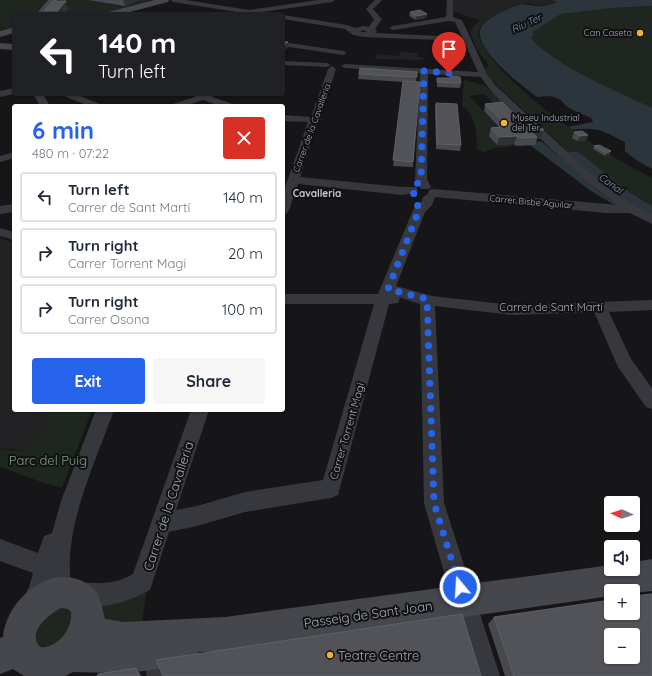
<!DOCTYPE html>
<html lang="en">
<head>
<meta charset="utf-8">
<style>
  body { margin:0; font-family:Quicksand,sans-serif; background:#f6f6f7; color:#1f2937; height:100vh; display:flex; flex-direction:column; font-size:15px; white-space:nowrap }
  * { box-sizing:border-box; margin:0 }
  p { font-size:13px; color:#747a83 }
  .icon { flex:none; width:22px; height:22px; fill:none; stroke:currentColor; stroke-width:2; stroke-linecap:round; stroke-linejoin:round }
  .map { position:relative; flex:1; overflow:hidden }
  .details { position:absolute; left:12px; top:104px; width:273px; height:308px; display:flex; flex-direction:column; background:#fff; border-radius:4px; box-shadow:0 1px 3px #0004 }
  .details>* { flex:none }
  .guide { position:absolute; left:12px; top:12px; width:273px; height:84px; border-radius:4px; box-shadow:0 1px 3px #0004; background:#202124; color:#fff; overflow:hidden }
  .needle { width:26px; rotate:273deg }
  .fabs { position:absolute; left:604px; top:496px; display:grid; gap:8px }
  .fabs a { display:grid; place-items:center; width:36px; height:36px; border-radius:4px; background:#fff; box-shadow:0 1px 3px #0004; font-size:20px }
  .pin { position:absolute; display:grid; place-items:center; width:34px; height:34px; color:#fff; margin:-41px -17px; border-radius:50% 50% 50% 0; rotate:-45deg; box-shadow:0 0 4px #0007 }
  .pin .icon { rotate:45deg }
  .me { position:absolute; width:44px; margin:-22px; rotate:342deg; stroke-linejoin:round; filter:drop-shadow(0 0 3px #0008) }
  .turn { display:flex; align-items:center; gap:14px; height:84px; padding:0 20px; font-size:18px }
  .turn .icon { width:52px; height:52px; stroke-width:2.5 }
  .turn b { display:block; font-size:28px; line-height:34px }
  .round { display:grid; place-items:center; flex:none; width:42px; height:42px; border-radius:4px; background:#f6f6f7 }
  .overview { display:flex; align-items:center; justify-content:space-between; height:68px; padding:0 20px }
  h1 { font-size:24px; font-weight:700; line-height:30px; color:#2563eb }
  .button { display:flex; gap:8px; margin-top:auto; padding:8px 20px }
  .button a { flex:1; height:46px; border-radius:4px; background:#2563eb; color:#fff; font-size:16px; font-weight:700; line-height:46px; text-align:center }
  .button a+a { background:#f6f6f7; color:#1f2937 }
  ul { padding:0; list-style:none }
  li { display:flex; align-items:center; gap:12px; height:50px; margin:0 8px 6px; padding:0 12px; border:2px solid #e0e1e3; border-radius:4px }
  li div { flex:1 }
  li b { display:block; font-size:15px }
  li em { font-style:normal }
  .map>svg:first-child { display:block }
  .built { fill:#222225 }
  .green { fill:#1e261f }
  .water { fill:#2c353c }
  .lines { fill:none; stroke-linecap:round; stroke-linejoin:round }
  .street { fill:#37383d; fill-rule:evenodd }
  .secondary { fill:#45474d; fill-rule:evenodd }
  .wall { fill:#47494d }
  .shaded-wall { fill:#2f3033 }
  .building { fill:#525359; stroke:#5f6168; fill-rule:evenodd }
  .route { stroke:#2563eb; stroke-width:7; stroke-dasharray:0 12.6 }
  .poi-dot { fill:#f2b134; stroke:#111113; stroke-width:1.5 }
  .labels { text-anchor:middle; stroke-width:4; stroke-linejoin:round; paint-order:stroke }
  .far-poi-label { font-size:9px; fill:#a8adb8; stroke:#111113; text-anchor:end }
  .far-street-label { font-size:9px; fill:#a8adb8; stroke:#111113 }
  .far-water-label { font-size:10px; font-style:italic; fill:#7f9bb3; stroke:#111113 }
  .far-neighbourhood-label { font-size:10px; font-weight:bold; fill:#c9ccd4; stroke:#111113 }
  .street-label { font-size:11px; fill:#a8adb8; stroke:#111113 }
  .near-park-label { font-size:13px; fill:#7fa381; stroke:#111113 }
  .near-street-label { font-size:13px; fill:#a8adb8; stroke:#111113 }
  .near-poi-label { font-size:13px; fill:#a8adb8; stroke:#111113; text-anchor:start }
</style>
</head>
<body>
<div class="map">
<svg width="652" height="676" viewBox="0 0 652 676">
  <rect width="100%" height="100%" fill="#161618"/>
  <!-- built -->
  <path class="built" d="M452 0H552L558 2 537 6 528 3 514 6 511 9H507L480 20 450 11Z
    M400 52 418 53V57H423V60L375 59 376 54 399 56Z
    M0 238 13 242 14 244V410H54L26 451 0 448Z"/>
  <!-- green -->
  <path class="green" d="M0 0H48L35 14H14V27L0 30Z
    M63 0H152L102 14H52Z
    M652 6V108C614 91 559 68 531 38V32L561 14 612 8Z
    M507 9H509L487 20 481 26 479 30C473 59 574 133 599 148 616 159 634 168 652 178V206L566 153 564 148 491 80 485 69 489 66 476 48 470 32C476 18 494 14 507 9Z
    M464 80 484 85 510 109 503 112 484 94 469 96 517 146 494 148 484 152 477 149C477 134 476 115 462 106Z
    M54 410H92L62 488 44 483 0 467V448L8 450 26 451Z
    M147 587 141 630H111L97 604Z
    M58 604 76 611 63 647H35L33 626Z"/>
  <!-- water -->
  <path class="water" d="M552 0H652V6L612 8 561 14 532 32 534 34 531 38C557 67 616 91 652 108V169L636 160 625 151V142C604 132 598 126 573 130L568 127 593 122 591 118C581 113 567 110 561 100L551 96 537 97C524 87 468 46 482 26 486 19 507 9 516 6 524 3 529 5 536 6 543 7 552 4 557 2Z
    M541 141 597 190 621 206 618 207 591 191 530 145H534L532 142Z
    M577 151 629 192 652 206V216L616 194 566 153Z"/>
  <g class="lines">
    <!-- street -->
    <path class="street" d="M170 0H186L249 10 318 0H335L332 2 262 12 266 14H250L173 2Z
      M375 0H382L373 9 382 19 375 29 377 31 375 33 462 37 455 22 449 21 393 30 389 28 393 26 446 17 447 0H453V17L462 20 487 74 495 85 587 170 620 196 652 215V224L630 213H606L435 197 432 205 425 212 396 286 432 296 513 305 652 300V310L609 312 631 359 652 388V409L646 407 618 367 594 312 513 315 435 306 444 503 500 676H474L424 503 420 304 399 297 400 299 398 303 389 304 338 495 331 498 245 512 197 526 169 532 150 590C126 603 96 613 69 602L68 600 60 604 52 600 49 594 41 610 33 614 25 610 21 602 29 587 33 573 0 561V539L38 553 44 536 52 533 61 501 96 410H114C95 464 63 527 71 585 79 582 87 583 96 583 110 583 121 581 133 574L191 410H209L176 510 197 506 245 492 323 480 374 304H283V294H378L413 210 422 201 423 197 428 194 429 190 433 189 619 205C581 181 551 148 519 118 506 105 491 94 481 77L428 74 427 179 431 187 429 189H421L415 179 420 73 345 68 341 66 345 64 478 72 464 41 364 37 353 35 345 29 283 19V15L347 25 355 28 363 26 369 27 374 19 366 9ZM363 30 367 32H360Z
      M283 42 343 51 347 53 343 55 283 46Z
      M283 61 327 63 331 65 327 67 283 65Z
      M332 66 336 69 320 118 321 120 318 122 300 177 402 187H416L418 190 416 193 402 195 298 184 289 210 287 213 283 214V193L308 122 283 121V115L311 117 328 69Z
      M14 88V94L0 97V91Z
      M33 94H43L50 106H40Z
      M62 94H75L100 104 102 106H89L64 96Z
      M196 94H218L212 97 233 104 235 106H220L203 100 185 106H171L173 104 195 97Z
      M14 152V158L0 162V156Z
      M14 204V212L0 214V206Z
      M0 228 14 232V240L0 236Z
      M152 641 161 644 173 676H147L140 653 143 644Z"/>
    <!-- secondary -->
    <path class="secondary" d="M48 0H57L46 14H36Z
      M154 0H169L168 2 122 14H106L108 12Z
      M14 27V33L0 37V31Z
      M0 43 14 44V50L0 49Z
      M652 559V591L633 593V591H611V596L225 651 198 652 195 659C155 675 115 673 73 672L65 676H24L13 669 0 674V638L3 637C6 602 45 566 80 580 86 583 94 587 97 593 101 601 103 611 105 619L124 622 225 617 611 565V569H633V562ZM61 608 68 609 71 612C73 629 57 649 40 647 26 633 49 614 61 608Z"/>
  </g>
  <!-- wall -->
  <path class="wall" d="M88 0H138L125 6Z
    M68 9 64 14H47L45 10Z
    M410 12 427 14 426 18 416 20 409 16Z
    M417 72 416 81 413 162V167L393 166 403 82 358 79 359 74Z
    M451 76 461 83 460 88 437 87V78H451Z
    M436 103 461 145 460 151 436 149 435 108Z
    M485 104 526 125 541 138 537 139 535 145 517 146 514 144 497 145 489 136 491 128 499 127 484 111Z
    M574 132 588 135 586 140 578 141 572 138Z
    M594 146 610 154 605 156 593 149Z
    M494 617 652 676H505L488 624Z"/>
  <!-- shaded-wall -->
  <path class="shaded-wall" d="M123 0H138L125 6Z
    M66 1 68 9 64 14H60L58 10Z
    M427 14 426 18 416 20V16Z
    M288 42 289 47 283 51V46Z
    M544 130 541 138 537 139V137L532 132Z
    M588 135 586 140 578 141 580 136Z
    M517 136 514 144 497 145 499 137Z
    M611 151 610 154 605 156 606 153Z
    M136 668 139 671 142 676H140Z"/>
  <!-- building -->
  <path class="building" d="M53 1H66L58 10H45Z
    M420 10 427 14 416 16 410 12Z
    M283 41 288 42 283 46Z
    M360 68 417 72V77L359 74Z
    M451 76 460 77 461 83 437 82V78H451Z
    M403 81 420 82 413 162 393 160Z
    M502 102 526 125 537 124 544 130 532 132 537 137 519 138 517 136 499 137 491 128 508 126 485 104Z
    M436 103 457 104 461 145 437 144Z
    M582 131 588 135 580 136 574 132Z
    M599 145 611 151 606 153 594 146Z
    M652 594V676H514L494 617 611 600V613H633V596ZM611 635H633V657H611Z
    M462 614 481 676H163L156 660Z
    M136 668 140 676H97L98 674Z"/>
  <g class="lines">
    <!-- route -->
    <path class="route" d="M449 73 424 71 421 179 412 190 415 196 419 210 388 289 427 299 434 503 460 587"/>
  </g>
  <!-- markers -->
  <g class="poi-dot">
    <circle cx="640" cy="33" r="4"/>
    <circle cx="504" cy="123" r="4"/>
    <circle cx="330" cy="655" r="4"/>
  </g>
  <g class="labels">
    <!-- far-poi labels -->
    <g class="far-poi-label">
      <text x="632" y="36">Can Caseta</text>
      <text x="512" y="121" text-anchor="start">Museu Industrial<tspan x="512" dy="10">del Ter</tspan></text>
    </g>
    <!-- far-street labels -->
    <g class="far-street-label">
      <text transform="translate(312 128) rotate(-70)" y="3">Carrer de la Cavalleria</text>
      <text transform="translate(531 202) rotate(5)" y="3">Carrer Bisbe Aguilar</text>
    </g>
    <!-- far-water labels -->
    <g class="far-water-label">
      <text transform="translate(526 23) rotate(-25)" y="4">Riu Ter</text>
      <text transform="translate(611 183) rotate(35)" y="4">Canal</text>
    </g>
    <!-- far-neighbourhood labels -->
    <g class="far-neighbourhood-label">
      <text x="317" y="197">Cavalleria</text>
    </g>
    <!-- street labels -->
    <g class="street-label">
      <text x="551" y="311">Carrer de Sant Martí</text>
      <text transform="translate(347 431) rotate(-74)" y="4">Carrer Torrent Magi</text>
    </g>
    <!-- near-park labels -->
    <g class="near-park-label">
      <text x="48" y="465">Parc del Puig</text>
    </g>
    <!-- near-street labels -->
    <g class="near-street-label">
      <text transform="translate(168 506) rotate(-72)" y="5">Carrer de la Cavalleria</text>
      <text transform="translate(368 614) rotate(-8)" y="5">Passeig de Sant Joan</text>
    </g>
    <!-- near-poi labels -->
    <g class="near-poi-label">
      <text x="338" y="660">Teatre Centre</text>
    </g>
  </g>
</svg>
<div class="fabs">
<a><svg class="needle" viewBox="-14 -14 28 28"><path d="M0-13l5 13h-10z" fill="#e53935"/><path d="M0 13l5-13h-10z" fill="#747a83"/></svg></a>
<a><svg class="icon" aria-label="sound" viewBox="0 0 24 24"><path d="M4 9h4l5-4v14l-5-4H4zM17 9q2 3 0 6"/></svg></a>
<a>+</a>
<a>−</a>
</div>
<div class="pin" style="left:449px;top:73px;background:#d93025"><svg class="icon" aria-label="arrive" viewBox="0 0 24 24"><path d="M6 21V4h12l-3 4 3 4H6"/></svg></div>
<svg class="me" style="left:460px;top:587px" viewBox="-20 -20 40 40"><circle r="17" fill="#2563eb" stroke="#fff" stroke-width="3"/><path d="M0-11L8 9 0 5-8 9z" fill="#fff"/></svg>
<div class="guide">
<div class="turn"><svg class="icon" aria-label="left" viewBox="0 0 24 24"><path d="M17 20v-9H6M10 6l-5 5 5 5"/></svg><div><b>140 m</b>Turn left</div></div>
</div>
<section class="details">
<div class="overview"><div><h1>6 min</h1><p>480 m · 07:22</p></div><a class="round" style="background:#d93025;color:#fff"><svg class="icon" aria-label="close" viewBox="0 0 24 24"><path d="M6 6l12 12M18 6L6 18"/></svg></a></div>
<ul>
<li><svg class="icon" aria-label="left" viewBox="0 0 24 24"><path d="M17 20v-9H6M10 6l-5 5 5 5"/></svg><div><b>Turn left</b><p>Carrer de Sant Martí</p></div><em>140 m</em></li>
<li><svg class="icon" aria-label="right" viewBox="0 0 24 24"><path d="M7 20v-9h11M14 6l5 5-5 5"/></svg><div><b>Turn right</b><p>Carrer Torrent Magi</p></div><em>20 m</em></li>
<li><svg class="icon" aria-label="right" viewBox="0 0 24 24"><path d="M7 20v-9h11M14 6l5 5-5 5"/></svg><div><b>Turn right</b><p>Carrer Osona</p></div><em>100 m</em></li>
</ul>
<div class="button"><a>Exit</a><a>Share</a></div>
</section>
</div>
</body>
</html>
